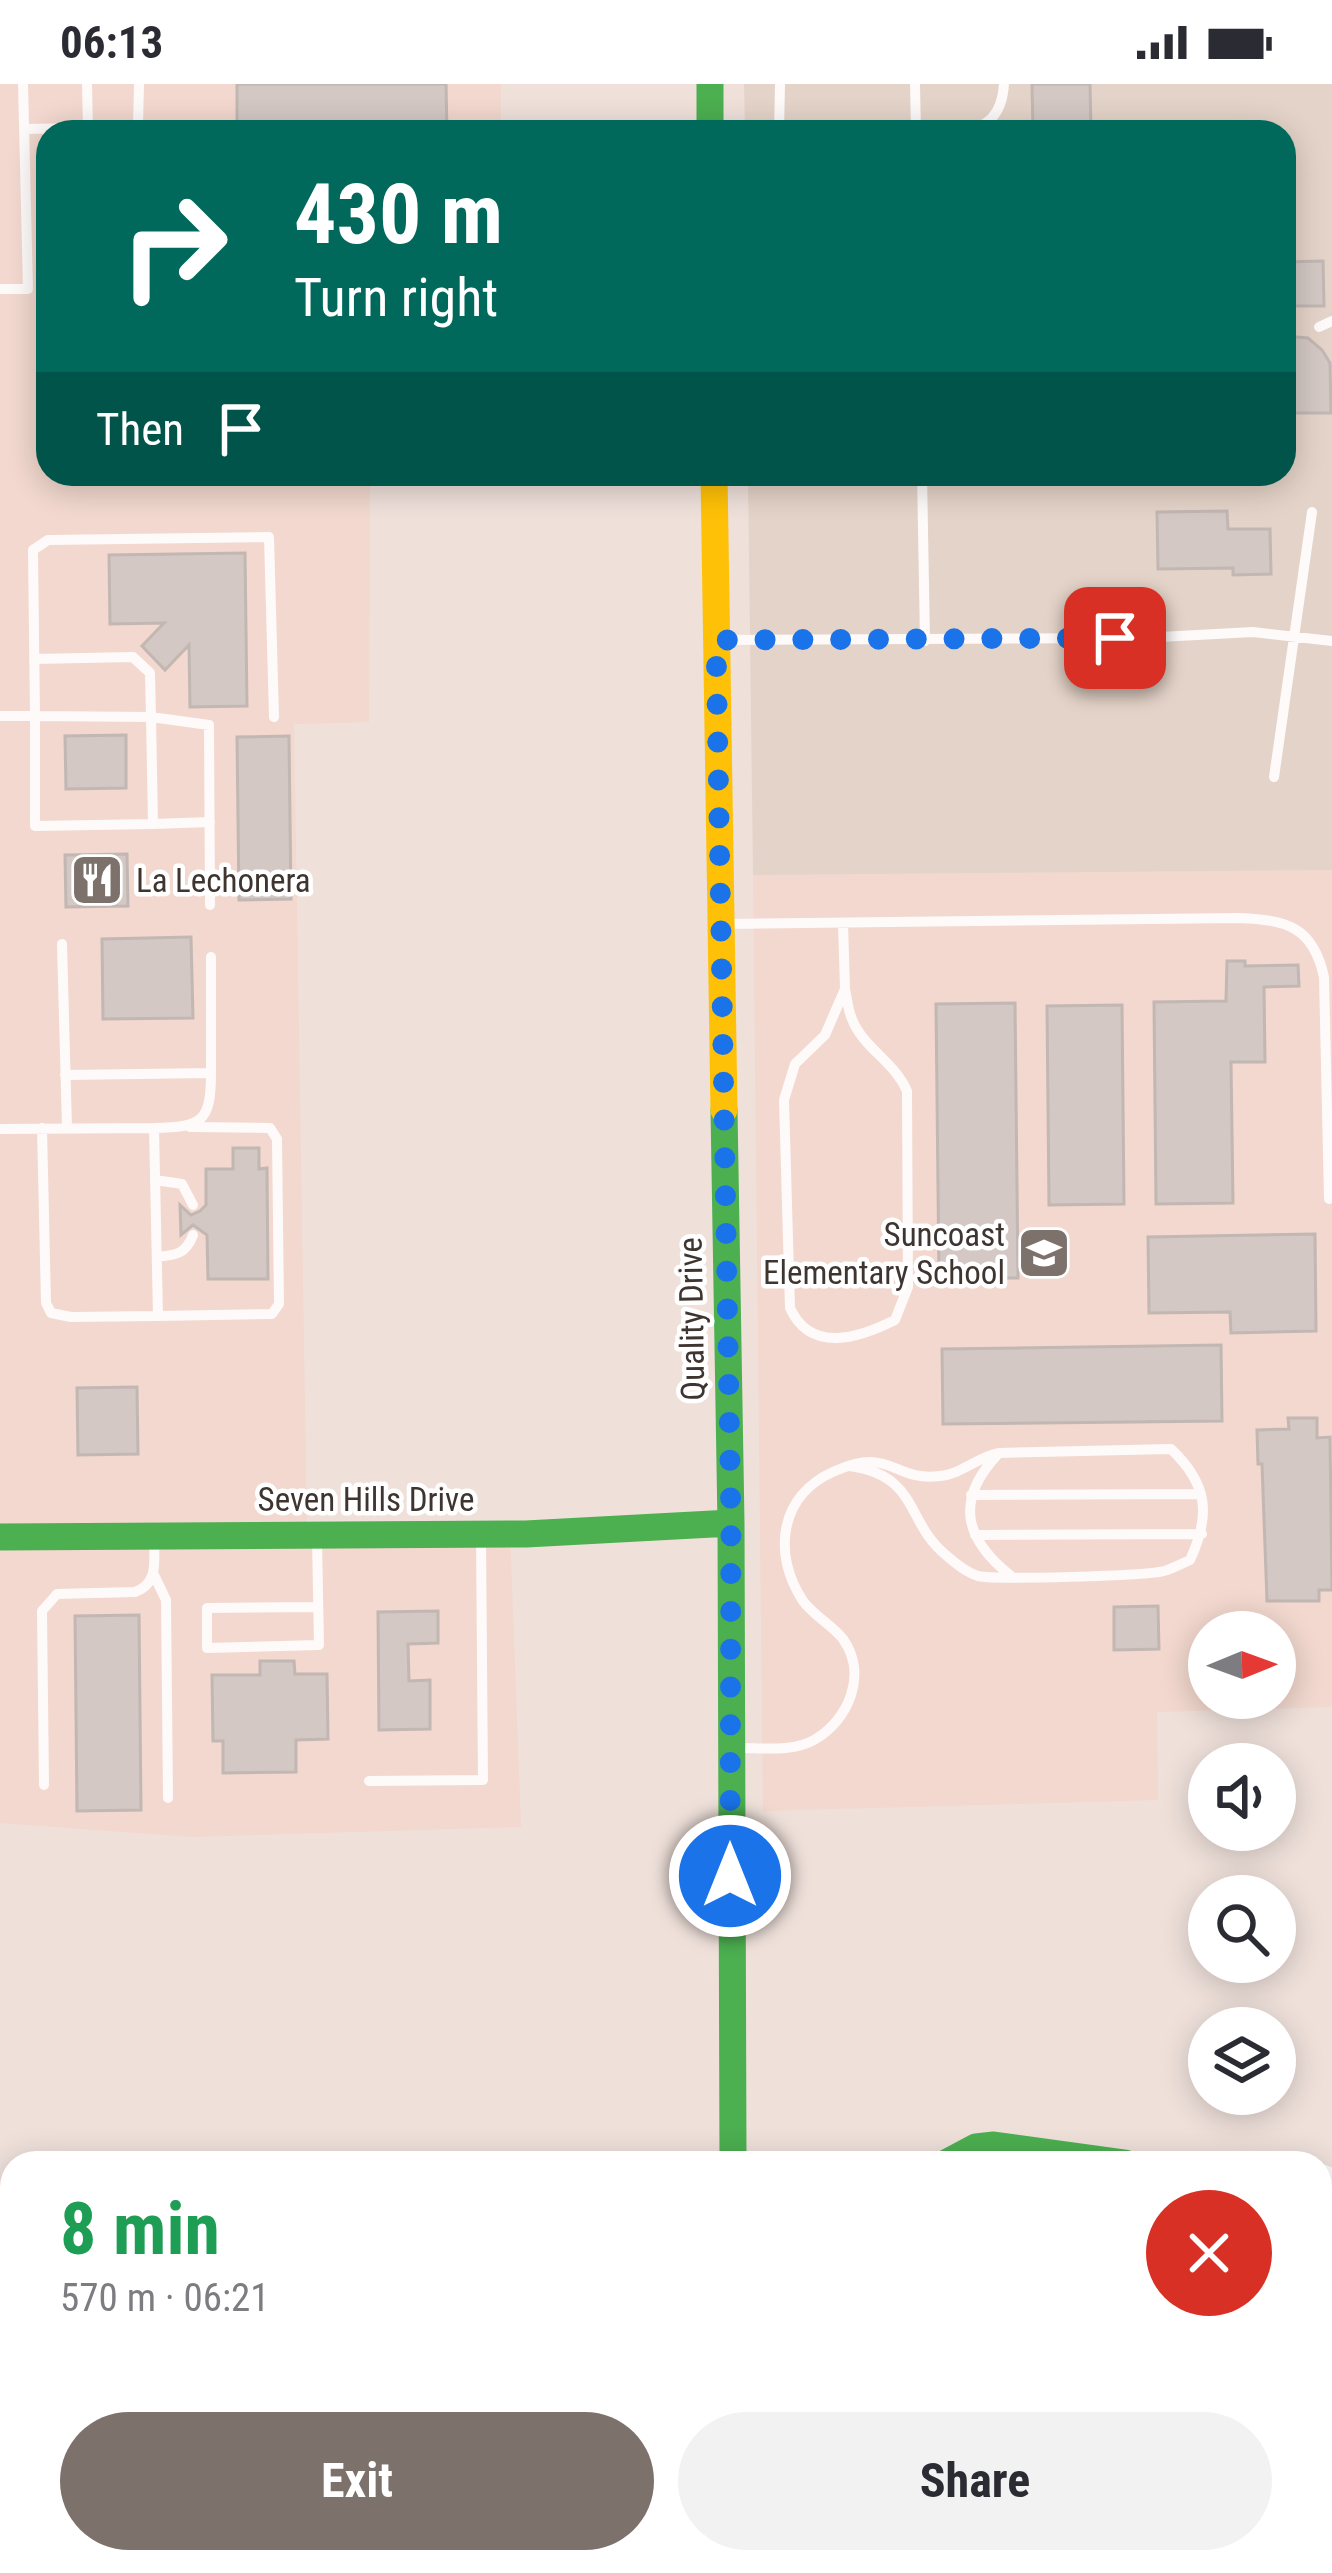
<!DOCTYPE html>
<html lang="en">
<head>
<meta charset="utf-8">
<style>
  body { margin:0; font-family:"Roboto Condensed",sans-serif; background:#f2f2f3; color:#2b2b33; height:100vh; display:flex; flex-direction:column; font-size:45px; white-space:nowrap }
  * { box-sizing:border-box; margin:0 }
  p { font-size:39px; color:#7c7c81 }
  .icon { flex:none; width:66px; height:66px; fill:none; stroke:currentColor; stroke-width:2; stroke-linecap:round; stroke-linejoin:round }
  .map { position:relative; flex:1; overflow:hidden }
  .sheet { position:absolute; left:0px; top:2067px; width:1332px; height:423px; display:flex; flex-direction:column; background:#fff; border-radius:36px 36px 0 0; box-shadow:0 6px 30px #0003 }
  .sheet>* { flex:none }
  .top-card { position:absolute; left:36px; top:36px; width:1260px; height:366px; border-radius:36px; box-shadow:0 6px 30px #0003; background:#00695c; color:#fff; overflow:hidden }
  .needle { width:78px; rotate:89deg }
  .tools { position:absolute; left:1188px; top:1527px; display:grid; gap:24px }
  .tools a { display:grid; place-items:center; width:108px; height:108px; border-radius:50%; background:#fff; box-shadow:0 6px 30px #0003; font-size:60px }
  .pin { position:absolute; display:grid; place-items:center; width:102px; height:102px; color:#fff; margin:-51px; border-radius:24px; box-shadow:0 6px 18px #0006 }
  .me { position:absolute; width:132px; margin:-66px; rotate:0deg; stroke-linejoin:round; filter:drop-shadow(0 0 9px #0008) }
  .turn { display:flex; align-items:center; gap:42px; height:252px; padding:0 60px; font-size:54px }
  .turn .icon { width:156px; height:156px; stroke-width:2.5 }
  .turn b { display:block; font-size:84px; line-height:102px }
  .then { display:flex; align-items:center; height:114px; padding:0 60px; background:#0003; gap:24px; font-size:45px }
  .round { display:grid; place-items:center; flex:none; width:126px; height:126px; border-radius:63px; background:#f2f2f3 }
  .overview { display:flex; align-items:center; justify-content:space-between; height:204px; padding:0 60px }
  h1 { font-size:72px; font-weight:700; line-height:90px; color:#1e9e55 }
  .action { display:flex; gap:24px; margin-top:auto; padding:24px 60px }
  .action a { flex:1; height:138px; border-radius:72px; background:#7d716c; color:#fff; font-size:48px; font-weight:700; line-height:138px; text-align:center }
  .action a+a { background:#f2f2f3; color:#2b2b33 }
  .status { display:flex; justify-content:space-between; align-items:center; height:84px; padding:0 60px; background:#fff; direction:ltr }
  .status svg { height:33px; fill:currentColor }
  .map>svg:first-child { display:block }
  .built { fill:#f2d8ce; fill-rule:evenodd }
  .medical { fill:#e4d3c8 }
  .building { fill:#d3c8c3; stroke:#c2b7b2; stroke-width:3 }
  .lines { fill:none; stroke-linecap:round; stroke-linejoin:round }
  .lane { stroke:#fdfaf9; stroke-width:10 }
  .street { stroke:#fdfaf9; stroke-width:21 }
  .fast { stroke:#4caf50; stroke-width:27 }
  .slow { stroke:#ffc107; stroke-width:27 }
  .route { stroke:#1a73e8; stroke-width:21; stroke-dasharray:0 37.8 }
  .labels { text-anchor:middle; stroke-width:9; stroke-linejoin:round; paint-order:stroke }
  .poi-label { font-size:33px; fill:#3f3530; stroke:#fff; text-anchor:start }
  .street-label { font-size:33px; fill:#3f3530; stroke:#fff }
</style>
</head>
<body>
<div class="status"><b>06:13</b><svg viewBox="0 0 49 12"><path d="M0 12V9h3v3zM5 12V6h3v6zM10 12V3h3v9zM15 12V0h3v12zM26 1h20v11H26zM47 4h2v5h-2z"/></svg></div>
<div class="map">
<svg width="1332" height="2489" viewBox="0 0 1332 2489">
  <rect width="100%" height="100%" fill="#efe0da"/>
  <!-- built -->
  <path class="built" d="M0 0H501V48H48V390H370L369 638 294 640 307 1448H510L521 1743 192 1753 0 1739Z
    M1332 786V1623L1157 1628 1158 1716 763 1727 753 791ZM1209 1548H1275V1614H1209Z"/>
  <!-- medical -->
  <path class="medical" d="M744 0H1332V786L753 791 748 390H1284V48H745Z"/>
  <!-- building -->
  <path class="building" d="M237 0H446L447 48H237Z
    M1032 0H1090L1091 48H1033Z
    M1323 177 1324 222H1284V178Z
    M1284 252 1308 254 1322 266 1330 279 1331 329H1284Z
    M1227 427 1228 445H1270L1271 490 1233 491V484L1158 485 1157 428Z
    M245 469 247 622 190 623 189 561 165 586 142 562 164 539 110 540 109 471Z
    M126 651V704L66 705 65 652Z
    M289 652 291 815 239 816 237 653Z
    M127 770 128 822 66 823 65 771Z
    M191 853 193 934 103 935 102 855Z
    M1227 877H1245V882L1298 881 1299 902 1264 903 1265 978H1231L1233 1119 1156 1120 1154 918 1226 917Z
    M1015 919 1018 1194H939L936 920Z
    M1122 921 1124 1120 1049 1121 1047 922Z
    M233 1064H259V1085L267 1084 268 1195H208L207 1151 193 1141 181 1151 180 1121 191 1131 200 1127 206 1121V1085H233Z
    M1315 1150 1316 1247 1231 1249 1230 1228 1149 1229 1148 1153Z
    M1221 1261 1222 1337 943 1340 942 1265Z
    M137 1303 138 1370 78 1371 77 1304Z
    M1288 1334H1317V1354L1330 1353 1332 1506H1319V1517H1267L1262 1380H1258L1257 1346 1289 1345Z
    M1158 1522 1159 1565 1114 1566V1523Z
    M438 1527V1559L408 1560 409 1597 430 1596V1645L379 1646 378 1528Z
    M139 1531 141 1726 77 1727 75 1532Z
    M260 1577H294L295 1590H327L328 1655 296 1656V1688L223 1689V1657H213L212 1591H260Z"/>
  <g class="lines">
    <!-- lane -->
    <path class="lane" d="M87 0 88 44
      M915 0 916 48
      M24 45 138 43 139 0
      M779 48 780 0
      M957 48C988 45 1002 31 1004 0
      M0 205H28L23 0
      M1319 243 1332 237
      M922 390 925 557
      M718 556 1141 554 1253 548 1332 557
      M34 575 133 573 150 589 151 633 35 632V742L153 740 151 633 209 641 210 821
      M0 632H35L33 466 48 456 269 453 274 633
      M1274 693 1312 428
      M153 740 210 738
      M843 839 845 905
      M723 840 1239 834C1286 836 1313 842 1324 893L1329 1115
      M62 860 67 1044
      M211 873V989
      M845 905C847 914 848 926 852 935 863 964 894 977 907 1007L908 1203 895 1236C859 1254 811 1270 790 1224L784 1016 795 980 825 951Z
      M65 991 211 989C211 1039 201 1043 154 1044
      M0 1045 154 1044 158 1232 71 1233 51 1229 46 1219 42 1044
      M155 1096 182 1100 193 1121
      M157 1173C176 1171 186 1170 193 1151
      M158 1232 272 1230 279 1220 277 1055 270 1044 190 1043
      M999 1369C955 1415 963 1454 1011 1492
      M971 1411 1201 1410
      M975 1451 1202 1450
      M317 1455 319 1561 207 1564V1524L318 1523
      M154 1491 166 1516 168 1714
      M732 1664C757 1663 792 1669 814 1656 849 1636 868 1590 843 1555 832 1541 814 1532 803 1517 772 1470 779 1411 835 1387 893 1362 892 1398 940 1392 962 1390 977 1373 999 1369L1171 1365C1208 1400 1211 1431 1190 1476 1181 1480 1172 1485 1164 1487 1146 1492 996 1496 978 1492 968 1489 955 1479 947 1472 905 1439 920 1392 850 1382
      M369 1697 483 1696 481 1453
      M44 1701 42 1527 57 1510 135 1508C159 1499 154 1477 154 1455
      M0 2244 12 2243"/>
    <!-- street -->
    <path class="street" d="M1232 2079H1275
      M1320 2090 1332 2095
      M1320 2426 1332 2412
      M966 2478 980 2489
      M1272 2478 1280 2489
      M908 2489 922 2478
      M1236 2489 1258 2478"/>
    <!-- fast -->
    <path class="fast" d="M710 0V48
      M724 1026 731 1439 733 2079
      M0 1453 526 1450 731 1439
      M946 2079 976 2063 994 2061 1125 2079
      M665 2489 669 2478"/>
    <!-- slow -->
    <path class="slow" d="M714 390 724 1026"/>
  </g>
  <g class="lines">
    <!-- route -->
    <path class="route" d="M730 1792 731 1439 716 556 1115 554"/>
  </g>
  <!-- icons -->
  <defs>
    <g id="restaurant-square" transform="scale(2.7)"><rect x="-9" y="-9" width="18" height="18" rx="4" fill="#7d716c" stroke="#fff"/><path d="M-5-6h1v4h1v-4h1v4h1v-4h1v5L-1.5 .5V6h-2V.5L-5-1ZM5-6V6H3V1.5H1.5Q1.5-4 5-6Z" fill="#fff"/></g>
    <g id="school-square" transform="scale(2.7)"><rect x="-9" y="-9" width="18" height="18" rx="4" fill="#7d716c" stroke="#fff"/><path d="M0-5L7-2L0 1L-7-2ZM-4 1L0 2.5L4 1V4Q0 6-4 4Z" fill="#fff"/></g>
  </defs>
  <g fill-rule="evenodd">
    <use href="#restaurant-square" x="97" y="796"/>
    <use href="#school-square" x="1044" y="1169"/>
  </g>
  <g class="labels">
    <!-- poi labels -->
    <g class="poi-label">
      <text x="136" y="808">La Lechonera</text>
      <text x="1005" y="1162" text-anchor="end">Suncoast<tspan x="1005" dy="38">Elementary School</tspan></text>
    </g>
    <!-- street labels -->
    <g class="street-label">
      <text transform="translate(691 1235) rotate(-91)" y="12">Quality Drive</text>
      <text x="366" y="1427">Seven Hills Drive</text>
    </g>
  </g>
</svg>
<div class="tools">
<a><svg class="needle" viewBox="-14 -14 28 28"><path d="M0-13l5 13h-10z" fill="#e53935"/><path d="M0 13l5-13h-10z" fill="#7c7c81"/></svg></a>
<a><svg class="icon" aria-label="sound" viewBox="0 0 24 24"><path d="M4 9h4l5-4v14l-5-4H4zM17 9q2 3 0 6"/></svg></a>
<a><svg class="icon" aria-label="search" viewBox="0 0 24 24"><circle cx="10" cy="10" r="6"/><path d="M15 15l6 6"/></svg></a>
<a><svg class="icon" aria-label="layers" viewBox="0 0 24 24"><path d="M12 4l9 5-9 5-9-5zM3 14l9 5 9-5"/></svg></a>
</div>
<div class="pin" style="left:1115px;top:554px;background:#d93025"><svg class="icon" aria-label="arrive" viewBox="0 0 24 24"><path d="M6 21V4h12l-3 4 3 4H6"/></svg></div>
<svg class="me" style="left:730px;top:1792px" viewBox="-20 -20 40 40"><circle r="17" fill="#1a73e8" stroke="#fff" stroke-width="3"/><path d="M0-11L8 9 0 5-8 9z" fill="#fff"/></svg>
<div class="top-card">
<div class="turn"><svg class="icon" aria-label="right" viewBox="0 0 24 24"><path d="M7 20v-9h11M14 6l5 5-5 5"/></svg><div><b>430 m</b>Turn right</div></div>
<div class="then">Then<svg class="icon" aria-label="arrive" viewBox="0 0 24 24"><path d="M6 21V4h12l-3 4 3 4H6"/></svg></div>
</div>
<section class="sheet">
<div class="overview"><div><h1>8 min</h1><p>570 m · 06:21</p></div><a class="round" style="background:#d93025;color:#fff"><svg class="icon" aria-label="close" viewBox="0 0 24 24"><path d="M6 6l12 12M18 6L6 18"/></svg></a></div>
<div class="action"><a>Exit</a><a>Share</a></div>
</section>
</div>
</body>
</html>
